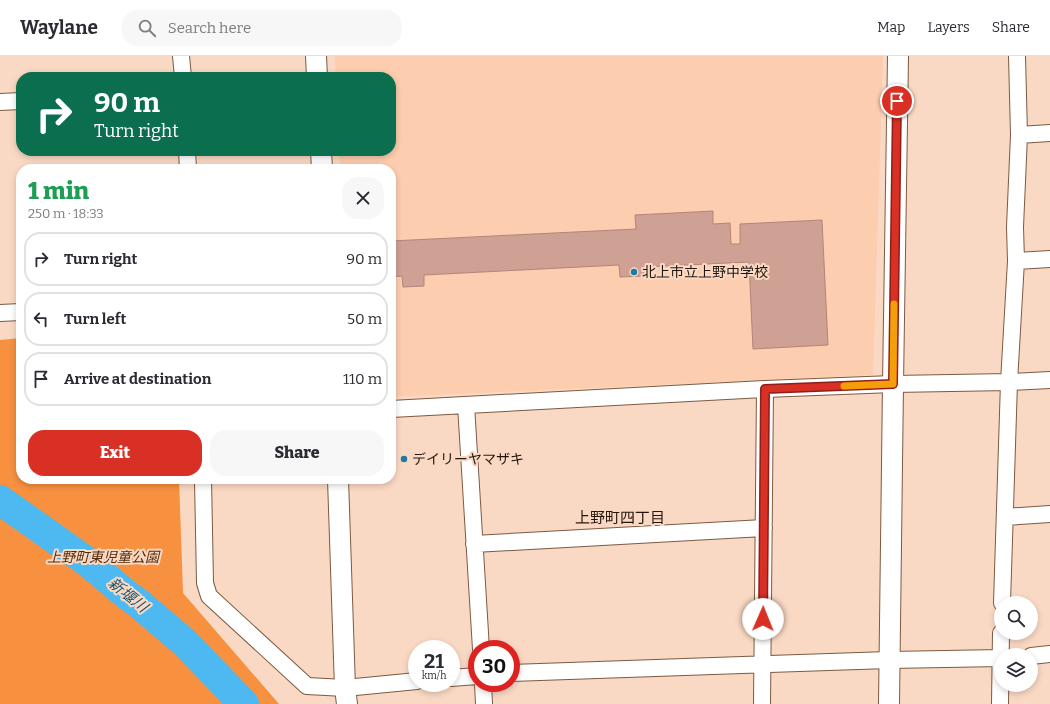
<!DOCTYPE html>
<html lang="en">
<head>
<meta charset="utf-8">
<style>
  body { margin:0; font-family:Bitter,"Noto Sans JP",serif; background:#f7f7f7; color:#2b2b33; height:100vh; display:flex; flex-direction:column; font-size:15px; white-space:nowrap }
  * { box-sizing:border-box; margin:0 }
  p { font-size:13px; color:#7c7c81 }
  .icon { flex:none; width:22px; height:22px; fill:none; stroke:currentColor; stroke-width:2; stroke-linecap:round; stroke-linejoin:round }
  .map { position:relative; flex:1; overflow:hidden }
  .drawer { position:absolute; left:16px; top:108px; width:380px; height:320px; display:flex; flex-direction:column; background:#fff; border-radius:16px; box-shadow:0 2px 6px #0003 }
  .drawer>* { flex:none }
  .hud { position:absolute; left:16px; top:16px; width:380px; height:84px; border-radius:16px; box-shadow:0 2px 6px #0003; background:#0b6e4f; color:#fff; overflow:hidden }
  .tools { position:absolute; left:994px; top:540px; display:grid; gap:8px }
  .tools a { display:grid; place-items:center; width:44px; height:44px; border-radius:50%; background:#fff; box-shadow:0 2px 6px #0003; font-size:20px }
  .speed { position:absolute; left:408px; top:584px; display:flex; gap:8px; font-size:20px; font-weight:700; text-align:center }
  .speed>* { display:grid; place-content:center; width:52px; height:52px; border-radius:50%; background:#fff; box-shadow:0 2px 6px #0003; line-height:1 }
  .speed small { font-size:10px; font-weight:400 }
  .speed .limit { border:6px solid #d22; background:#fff; color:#111 }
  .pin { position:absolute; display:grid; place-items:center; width:34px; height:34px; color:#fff; margin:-17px; border:2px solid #fff; border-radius:50%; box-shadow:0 1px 4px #0007 }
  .me { position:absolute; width:44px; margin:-22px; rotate:1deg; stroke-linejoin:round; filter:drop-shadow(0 0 3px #0008) }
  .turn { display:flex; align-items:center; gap:14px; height:84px; padding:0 12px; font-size:18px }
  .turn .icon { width:52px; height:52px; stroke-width:2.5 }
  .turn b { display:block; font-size:28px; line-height:34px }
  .round { display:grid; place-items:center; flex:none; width:42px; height:42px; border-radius:16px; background:#f7f7f7 }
  .head { display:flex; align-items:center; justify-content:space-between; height:68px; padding:0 12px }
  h1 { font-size:24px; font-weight:800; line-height:30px; color:#1e9e55 }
  .action { display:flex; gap:8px; margin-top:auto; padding:8px 12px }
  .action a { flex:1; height:46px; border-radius:16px; background:#d93025; color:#fff; font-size:16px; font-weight:800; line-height:46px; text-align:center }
  .action a+a { background:#f7f7f7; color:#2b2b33 }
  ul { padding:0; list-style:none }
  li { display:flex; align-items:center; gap:12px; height:54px; margin:0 8px 6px; padding:0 4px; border:2px solid #e1e1e2; border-radius:16px }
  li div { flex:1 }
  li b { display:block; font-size:15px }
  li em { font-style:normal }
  header { display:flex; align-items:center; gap:24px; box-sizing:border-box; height:56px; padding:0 20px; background:#fff; border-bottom:1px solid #e1e1e2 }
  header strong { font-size:19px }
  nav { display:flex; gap:22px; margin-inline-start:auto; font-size:14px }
  .search { width:280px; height:36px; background:#f7f7f7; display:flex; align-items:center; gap:10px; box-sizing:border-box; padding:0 14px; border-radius:16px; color:#7c7c81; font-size:15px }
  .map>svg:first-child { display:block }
  .built { fill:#fccdae }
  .green { fill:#f7903f }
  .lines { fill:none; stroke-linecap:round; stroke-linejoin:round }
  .river { stroke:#4eb9f1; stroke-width:30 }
  .building { fill:#cfa094; stroke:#b2857a }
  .minor-casing { stroke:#7c5a42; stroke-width:18 }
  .tertiary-casing { stroke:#7c5a42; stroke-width:22 }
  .minor { stroke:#fff; stroke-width:16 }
  .tertiary { stroke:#fff; stroke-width:20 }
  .route-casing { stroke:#8d1f18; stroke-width:10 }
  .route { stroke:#d93025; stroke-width:7 }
  .slow { stroke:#f59e0b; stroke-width:7 }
  .poi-dot { fill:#1c7ba8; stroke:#fad9c4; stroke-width:1.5 }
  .labels { text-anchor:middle; stroke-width:4; stroke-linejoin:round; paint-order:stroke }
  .poi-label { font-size:14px; fill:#24160c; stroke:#fad9c4; text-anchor:start }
  .park-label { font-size:14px; font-style:italic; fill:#522a07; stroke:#fad9c4 }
  .neighbourhood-label { font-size:15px; fill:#24160c; stroke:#fad9c4 }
  .water-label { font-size:15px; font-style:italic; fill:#19526f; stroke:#fad9c4 }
</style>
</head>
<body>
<header>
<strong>Waylane</strong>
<div class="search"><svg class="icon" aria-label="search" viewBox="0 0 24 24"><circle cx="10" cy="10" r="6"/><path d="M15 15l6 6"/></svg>Search here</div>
<nav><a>Map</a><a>Layers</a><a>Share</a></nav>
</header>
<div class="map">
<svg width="1050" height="648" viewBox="0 0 1050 648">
  <rect width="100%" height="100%" fill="#fad9c4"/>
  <!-- built -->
  <path class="built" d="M335 0H883L873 319 391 341V113H340L339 95H391V21H336Z"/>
  <!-- green -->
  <path class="green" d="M21 282V423H179L183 537 279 648H0V284Z"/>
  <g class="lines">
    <!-- river -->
    <path class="river" d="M0 444 89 507 127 539 137 546 184 586 244 648"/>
  </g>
  <!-- building -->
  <path class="building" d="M713 155V168L730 167 731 188H740V168L822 164 828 289 753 293 749 206 644 211V220L620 221 619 209 424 219V230L403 231 402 220 391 221V185L636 173 635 159Z"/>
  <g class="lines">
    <!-- minor casing -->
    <g class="minor-casing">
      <path id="minor" d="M181 0 183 21
        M0 46 21 45
        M1019 79 1050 77
        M187 95 188 113
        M1016 205 1050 203
        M0 257 21 256
        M466 349 481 593
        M391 353 765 333 893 328 1009 326 1050 324
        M203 423 205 527 209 540 307 630 345 632 417 625
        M1005 461 1050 458
        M474 488 764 472
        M1002 547 1009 326 1016 205 1015 171 1019 79 1017 0
        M1031 600 1050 598
        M511 617 889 604 1001 602
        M451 622 477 620
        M483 627 484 648
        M762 648 765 333
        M1000 648 1001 577"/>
    </g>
    <!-- tertiary casing -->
    <g class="tertiary-casing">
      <path id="tertiary" d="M316 0 317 21
        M321 95 322 113
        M338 423 345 632 347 648
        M889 648 893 328 898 0"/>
    </g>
    <!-- minor -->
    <use href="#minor" class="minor"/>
    <!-- tertiary -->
    <use href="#tertiary" class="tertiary"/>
  </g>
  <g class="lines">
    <!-- route casing -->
    <g class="route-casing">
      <path id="route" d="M763 563 765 333 893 328 897 45"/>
    </g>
    <!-- route -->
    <use href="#route" class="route"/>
    <!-- slow -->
    <path class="slow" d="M844 330 893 328 894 248"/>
  </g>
  <!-- markers -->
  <g class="poi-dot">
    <circle cx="634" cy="216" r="4"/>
    <circle cx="404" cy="403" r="4"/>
  </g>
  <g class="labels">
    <!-- poi labels -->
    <g class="poi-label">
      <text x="642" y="221">北上市立上野中学校</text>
      <text x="412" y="408">デイリーヤマザキ</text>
    </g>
    <!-- park labels -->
    <g class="park-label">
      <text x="103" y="506">上野町東児童公園</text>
    </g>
    <!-- neighbourhood labels -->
    <g class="neighbourhood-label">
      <text x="620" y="467">上野町四丁目</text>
    </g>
    <!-- water labels -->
    <g class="water-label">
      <text transform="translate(128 539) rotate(39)" y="5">新堰川</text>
    </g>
  </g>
</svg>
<div class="tools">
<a><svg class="icon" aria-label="search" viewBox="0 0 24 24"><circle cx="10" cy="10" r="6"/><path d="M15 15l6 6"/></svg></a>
<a><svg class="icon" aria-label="layers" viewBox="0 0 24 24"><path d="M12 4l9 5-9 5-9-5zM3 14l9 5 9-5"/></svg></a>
</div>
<div class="speed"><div>21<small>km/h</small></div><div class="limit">30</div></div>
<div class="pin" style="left:897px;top:45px;background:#d93025"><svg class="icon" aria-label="arrive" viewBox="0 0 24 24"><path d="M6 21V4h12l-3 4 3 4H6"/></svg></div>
<svg class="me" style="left:763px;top:563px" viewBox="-20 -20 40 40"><circle r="19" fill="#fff"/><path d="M0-13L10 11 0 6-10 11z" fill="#d93025"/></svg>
<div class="hud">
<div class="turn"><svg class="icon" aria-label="right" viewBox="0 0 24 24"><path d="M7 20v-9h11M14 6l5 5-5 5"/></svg><div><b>90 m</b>Turn right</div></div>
</div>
<section class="drawer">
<div class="head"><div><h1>1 min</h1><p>250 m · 18:33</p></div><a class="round"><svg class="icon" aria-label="close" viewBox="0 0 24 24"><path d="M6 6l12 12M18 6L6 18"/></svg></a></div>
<ul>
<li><svg class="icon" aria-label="right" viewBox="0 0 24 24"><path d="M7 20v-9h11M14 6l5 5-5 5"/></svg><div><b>Turn right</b></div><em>90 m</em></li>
<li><svg class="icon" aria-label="left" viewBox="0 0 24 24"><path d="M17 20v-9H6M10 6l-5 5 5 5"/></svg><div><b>Turn left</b></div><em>50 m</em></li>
<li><svg class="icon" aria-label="arrive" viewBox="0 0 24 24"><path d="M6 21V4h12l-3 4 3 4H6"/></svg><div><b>Arrive at destination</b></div><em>110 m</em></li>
</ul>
<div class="action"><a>Exit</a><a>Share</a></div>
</section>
</div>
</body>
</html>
